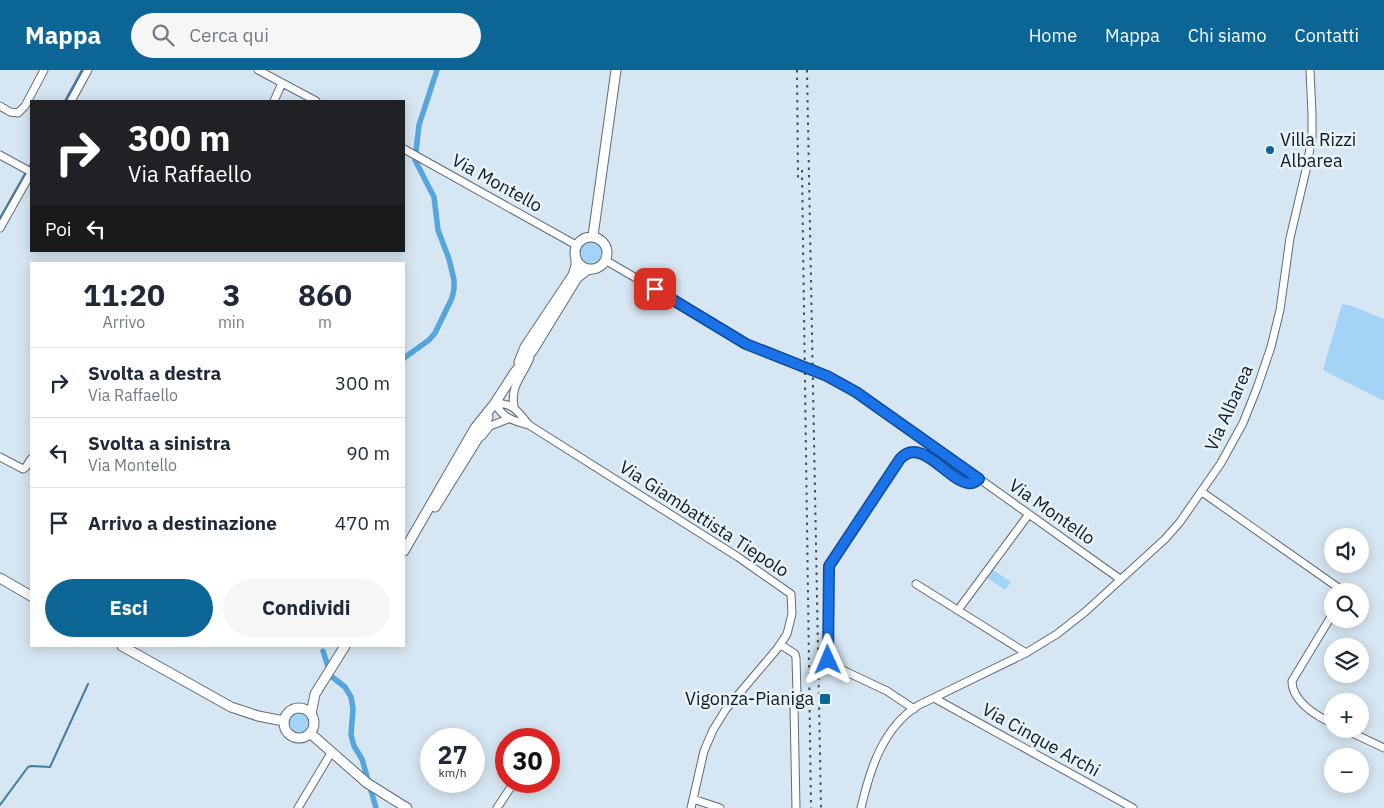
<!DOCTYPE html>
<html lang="it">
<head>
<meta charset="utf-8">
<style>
  body { margin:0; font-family:"IBM Plex Sans",sans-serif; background:#f6f6f7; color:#1f2937; height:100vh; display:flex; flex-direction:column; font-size:19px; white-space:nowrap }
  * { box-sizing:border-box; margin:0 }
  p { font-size:16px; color:#747a83 }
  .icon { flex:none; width:28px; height:28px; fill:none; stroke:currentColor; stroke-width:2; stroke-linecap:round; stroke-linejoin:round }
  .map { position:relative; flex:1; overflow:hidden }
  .drawer { position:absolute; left:30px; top:192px; width:375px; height:385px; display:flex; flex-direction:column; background:#fff; border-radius:0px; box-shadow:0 2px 12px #0003 }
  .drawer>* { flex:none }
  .guide { position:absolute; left:30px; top:30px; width:375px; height:152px; border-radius:0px; box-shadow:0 2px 12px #0003; background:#202124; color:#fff; overflow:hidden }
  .fabs { position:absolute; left:1324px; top:458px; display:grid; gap:10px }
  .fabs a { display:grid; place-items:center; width:45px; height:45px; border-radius:50%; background:#fff; box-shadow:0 2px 12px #0003; font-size:25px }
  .speed { position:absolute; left:420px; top:658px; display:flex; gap:10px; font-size:25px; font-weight:700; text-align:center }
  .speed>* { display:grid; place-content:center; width:65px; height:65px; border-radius:50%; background:#fff; box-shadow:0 2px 12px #0003; line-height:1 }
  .speed small { font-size:12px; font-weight:400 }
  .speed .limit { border:8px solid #d22; background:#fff; color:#111 }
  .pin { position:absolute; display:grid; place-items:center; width:42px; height:42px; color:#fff; margin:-21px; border-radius:10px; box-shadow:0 2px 8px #0006 }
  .me { position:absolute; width:55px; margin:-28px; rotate:359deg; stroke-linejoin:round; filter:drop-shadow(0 0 4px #0008) }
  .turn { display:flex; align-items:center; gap:18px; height:105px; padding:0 15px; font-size:22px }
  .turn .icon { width:65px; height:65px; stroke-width:2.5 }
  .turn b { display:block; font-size:35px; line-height:42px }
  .then { display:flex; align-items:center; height:48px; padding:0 15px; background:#0003; gap:10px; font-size:19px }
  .eta { display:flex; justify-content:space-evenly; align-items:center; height:85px; text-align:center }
  .eta b { font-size:30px; font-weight:700; line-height:35px }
  .action { display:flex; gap:10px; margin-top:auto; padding:10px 15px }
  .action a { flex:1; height:58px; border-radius:30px; background:#0b6595; color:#fff; font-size:20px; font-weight:700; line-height:58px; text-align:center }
  .action a+a { background:#f6f6f7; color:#1f2937 }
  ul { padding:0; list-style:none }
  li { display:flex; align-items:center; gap:15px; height:70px; padding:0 15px; border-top:1px solid #e0e1e3 }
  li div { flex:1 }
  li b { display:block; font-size:19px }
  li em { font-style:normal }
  header { display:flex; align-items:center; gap:30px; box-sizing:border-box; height:70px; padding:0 25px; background:#0b6595; color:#fff }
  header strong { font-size:24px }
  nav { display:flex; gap:28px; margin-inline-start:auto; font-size:18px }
  .search { width:350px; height:45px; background:#f6f6f7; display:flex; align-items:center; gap:12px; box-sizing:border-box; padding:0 18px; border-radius:28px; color:#747a83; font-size:19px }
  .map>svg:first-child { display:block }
  .green { fill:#a3d4f8 }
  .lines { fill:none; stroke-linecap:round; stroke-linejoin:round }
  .stream { stroke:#417ca4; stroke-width:2 }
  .canal { stroke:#54a6dd; stroke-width:5.5 }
  .minor-casing { stroke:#5e6c76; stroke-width:9 }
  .major-casing { stroke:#5e6c76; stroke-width:11 }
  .minor { stroke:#fff; stroke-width:7 }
  .major { stroke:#fff; stroke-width:9 }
  .rail { stroke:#454d54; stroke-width:2; stroke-dasharray:2.5 5; stroke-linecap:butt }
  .minor-bridge-casing { stroke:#5e6c76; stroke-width:9; stroke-linecap:butt }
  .minor-bridge { stroke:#fff; stroke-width:7 }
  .route-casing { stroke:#114b97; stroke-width:12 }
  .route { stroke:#1a73e8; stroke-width:9 }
  .poi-dot { fill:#0b6595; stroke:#e6f3fc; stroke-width:2 }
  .labels { text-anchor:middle; stroke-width:5; stroke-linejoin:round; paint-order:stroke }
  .poi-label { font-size:18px; fill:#151a1f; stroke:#e6f3fc; text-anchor:start }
  .street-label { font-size:18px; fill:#151a1f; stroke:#e6f3fc }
</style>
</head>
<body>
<header>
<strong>Mappa</strong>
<div class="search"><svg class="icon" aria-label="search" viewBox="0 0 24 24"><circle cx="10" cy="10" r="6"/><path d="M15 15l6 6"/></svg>Cerca qui</div>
<nav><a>Home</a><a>Mappa</a><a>Chi siamo</a><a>Contatti</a></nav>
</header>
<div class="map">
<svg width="1384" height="738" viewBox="0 0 1384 738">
  <rect width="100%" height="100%" fill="#d6e6f2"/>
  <!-- green -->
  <path class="green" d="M580 182a11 11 0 1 1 22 0a11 11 0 1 1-22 0Z
    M1342 234 1352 236 1384 249V331L1323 300Z
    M992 499 1011 512 1005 520 986 507Z
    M287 653a12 12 0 1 1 24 0a12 12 0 1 1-24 0Z"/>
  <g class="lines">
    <!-- stream -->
    <path class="stream" d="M65 31 82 0
      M29 98 31 93
      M0 148 26 102
      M0 735 28 697 31 696 50 697 88 614"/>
    <!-- canal -->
    <path class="canal" d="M404 288 429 270 435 263 452 228 454 219V210L449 189 438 160 434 127 415 90 419 55 437 0
      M323 581 331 606 345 617 351 627 353 639 351 665 354 676 362 689 376 738"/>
    <!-- minor casing -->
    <g class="minor-casing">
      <path id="minor" d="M258 0 316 31
        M71 31 88 0
        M274 31 282 13
        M0 36 10 42 18 43 25 36 44 0
        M404 79 576 175
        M0 85 31 102
        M0 158 31 103
        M605 190 684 236 728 264 746 274 781 289
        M837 311 884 341 1120 509
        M514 336C510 316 523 305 530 288
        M529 355C516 340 515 334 495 333 502 348 514 351 529 355L738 487 791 524 792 544 787 564 777 579 726 639 713 660 704 681 691 738
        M482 366 490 356 508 349
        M0 387 23 399 26 397 31 389
        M1202 422 1343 521
        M916 514 1026 583
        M961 536 1029 444
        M1332 545 1292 611C1292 631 1316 646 1332 653
        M781 575 795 584 796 588 797 624 794 637 796 738
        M934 628 1133 738
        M914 639 887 621 834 596 828 590 829 496 903 385C921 376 949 402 965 412L974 413 979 409
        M1344 659 1384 678
        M693 729 720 738
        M298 738 331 683
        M497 738 515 711
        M861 738C870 699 883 657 919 635L1026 583 1057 564 1085 542 1165 469 1180 452 1221 393 1243 353 1257 318 1271 277 1280 240 1290 168 1306 100 1312 67V44L1310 0"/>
    </g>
    <!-- major casing -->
    <g class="major-casing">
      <path id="major" d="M593 166 616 0
        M575 183a16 16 0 1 1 32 0a16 16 0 1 1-32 0Z
        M519 292 525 277 573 205 576 196V189
        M435 437 481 363 488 347
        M404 481 475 358 495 333 515 302 533 280 577 208 587 200 593 199
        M0 508 31 526
        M122 576 231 637 258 646 284 651
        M284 653a15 15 0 1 1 30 0a15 15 0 1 1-30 0Z
        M311 644 315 624 345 576
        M310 663 367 713 407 738"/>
    </g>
    <!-- minor -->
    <use href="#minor" class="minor"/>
    <!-- major -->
    <use href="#major" class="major"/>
    <!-- rail -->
    <path class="rail" d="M797 0 798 108
      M807 0 821 738
      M802 100 811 738"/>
    <!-- minor-bridge casing -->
    <g class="minor-bridge-casing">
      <path id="minor-bridge" d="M781 289 837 311"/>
    </g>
    <!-- minor-bridge -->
    <use href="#minor-bridge" class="minor-bridge"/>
  </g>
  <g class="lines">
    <!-- route casing -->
    <g class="route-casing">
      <path id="route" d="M655 219 746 274 827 306 856 322 979 409C975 412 973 414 968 413 948 411 921 365 900 389L829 496 828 590"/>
    </g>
    <!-- route -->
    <use href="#route" class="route"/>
  </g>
  <!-- markers -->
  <g class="poi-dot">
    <circle cx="1270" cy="80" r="5"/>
    <rect x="819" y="623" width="12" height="12" rx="2.5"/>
  </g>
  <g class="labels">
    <!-- poi labels -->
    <g class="poi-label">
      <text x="1280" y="76">Villa Rizzi<tspan x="1280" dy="21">Albarea</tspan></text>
      <text x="814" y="635" text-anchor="end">Vigonza-Pianiga</text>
    </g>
    <!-- street labels -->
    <g class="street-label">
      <text transform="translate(497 113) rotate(29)" y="6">Via Montello</text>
      <text transform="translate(1229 338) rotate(-66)" y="6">Via Albarea</text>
      <text transform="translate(1052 442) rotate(35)" y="6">Via Montello</text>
      <text transform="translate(704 449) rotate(33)" y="6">Via Giambattista Tiepolo</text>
      <text transform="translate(1041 670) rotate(29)" y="6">Via Cinque Archi</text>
    </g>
  </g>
</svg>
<div class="fabs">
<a><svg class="icon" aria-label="sound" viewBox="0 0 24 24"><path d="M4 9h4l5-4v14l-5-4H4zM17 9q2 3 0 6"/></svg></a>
<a><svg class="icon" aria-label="search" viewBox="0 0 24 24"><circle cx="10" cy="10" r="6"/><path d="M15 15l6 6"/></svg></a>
<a><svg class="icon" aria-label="layers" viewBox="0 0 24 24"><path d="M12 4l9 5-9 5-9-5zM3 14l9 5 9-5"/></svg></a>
<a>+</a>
<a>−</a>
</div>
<div class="speed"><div>27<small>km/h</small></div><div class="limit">30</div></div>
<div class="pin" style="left:655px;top:219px;background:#d93025"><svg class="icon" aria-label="arrive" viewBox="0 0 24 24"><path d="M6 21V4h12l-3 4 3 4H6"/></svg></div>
<svg class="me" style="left:828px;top:590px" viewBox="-20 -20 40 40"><path d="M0-17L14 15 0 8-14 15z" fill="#1a73e8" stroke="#fff" stroke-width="4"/></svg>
<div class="guide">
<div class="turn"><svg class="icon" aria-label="right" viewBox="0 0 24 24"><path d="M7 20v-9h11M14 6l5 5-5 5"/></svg><div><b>300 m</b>Via Raffaello</div></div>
<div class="then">Poi<svg class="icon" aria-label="left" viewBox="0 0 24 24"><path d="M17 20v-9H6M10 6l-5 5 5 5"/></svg></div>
</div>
<section class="drawer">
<div class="eta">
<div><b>11:20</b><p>Arrivo</p></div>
<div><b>3</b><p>min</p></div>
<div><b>860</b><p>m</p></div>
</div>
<ul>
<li><svg class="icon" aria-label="right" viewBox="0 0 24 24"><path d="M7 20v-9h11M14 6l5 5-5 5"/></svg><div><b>Svolta a destra</b><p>Via Raffaello</p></div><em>300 m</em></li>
<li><svg class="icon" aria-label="left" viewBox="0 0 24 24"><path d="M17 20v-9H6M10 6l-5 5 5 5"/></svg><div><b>Svolta a sinistra</b><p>Via Montello</p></div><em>90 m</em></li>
<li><svg class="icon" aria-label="arrive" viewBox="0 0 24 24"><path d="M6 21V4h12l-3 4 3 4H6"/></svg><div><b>Arrivo a destinazione</b></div><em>470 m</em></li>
</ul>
<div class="action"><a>Esci</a><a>Condividi</a></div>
</section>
</div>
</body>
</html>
